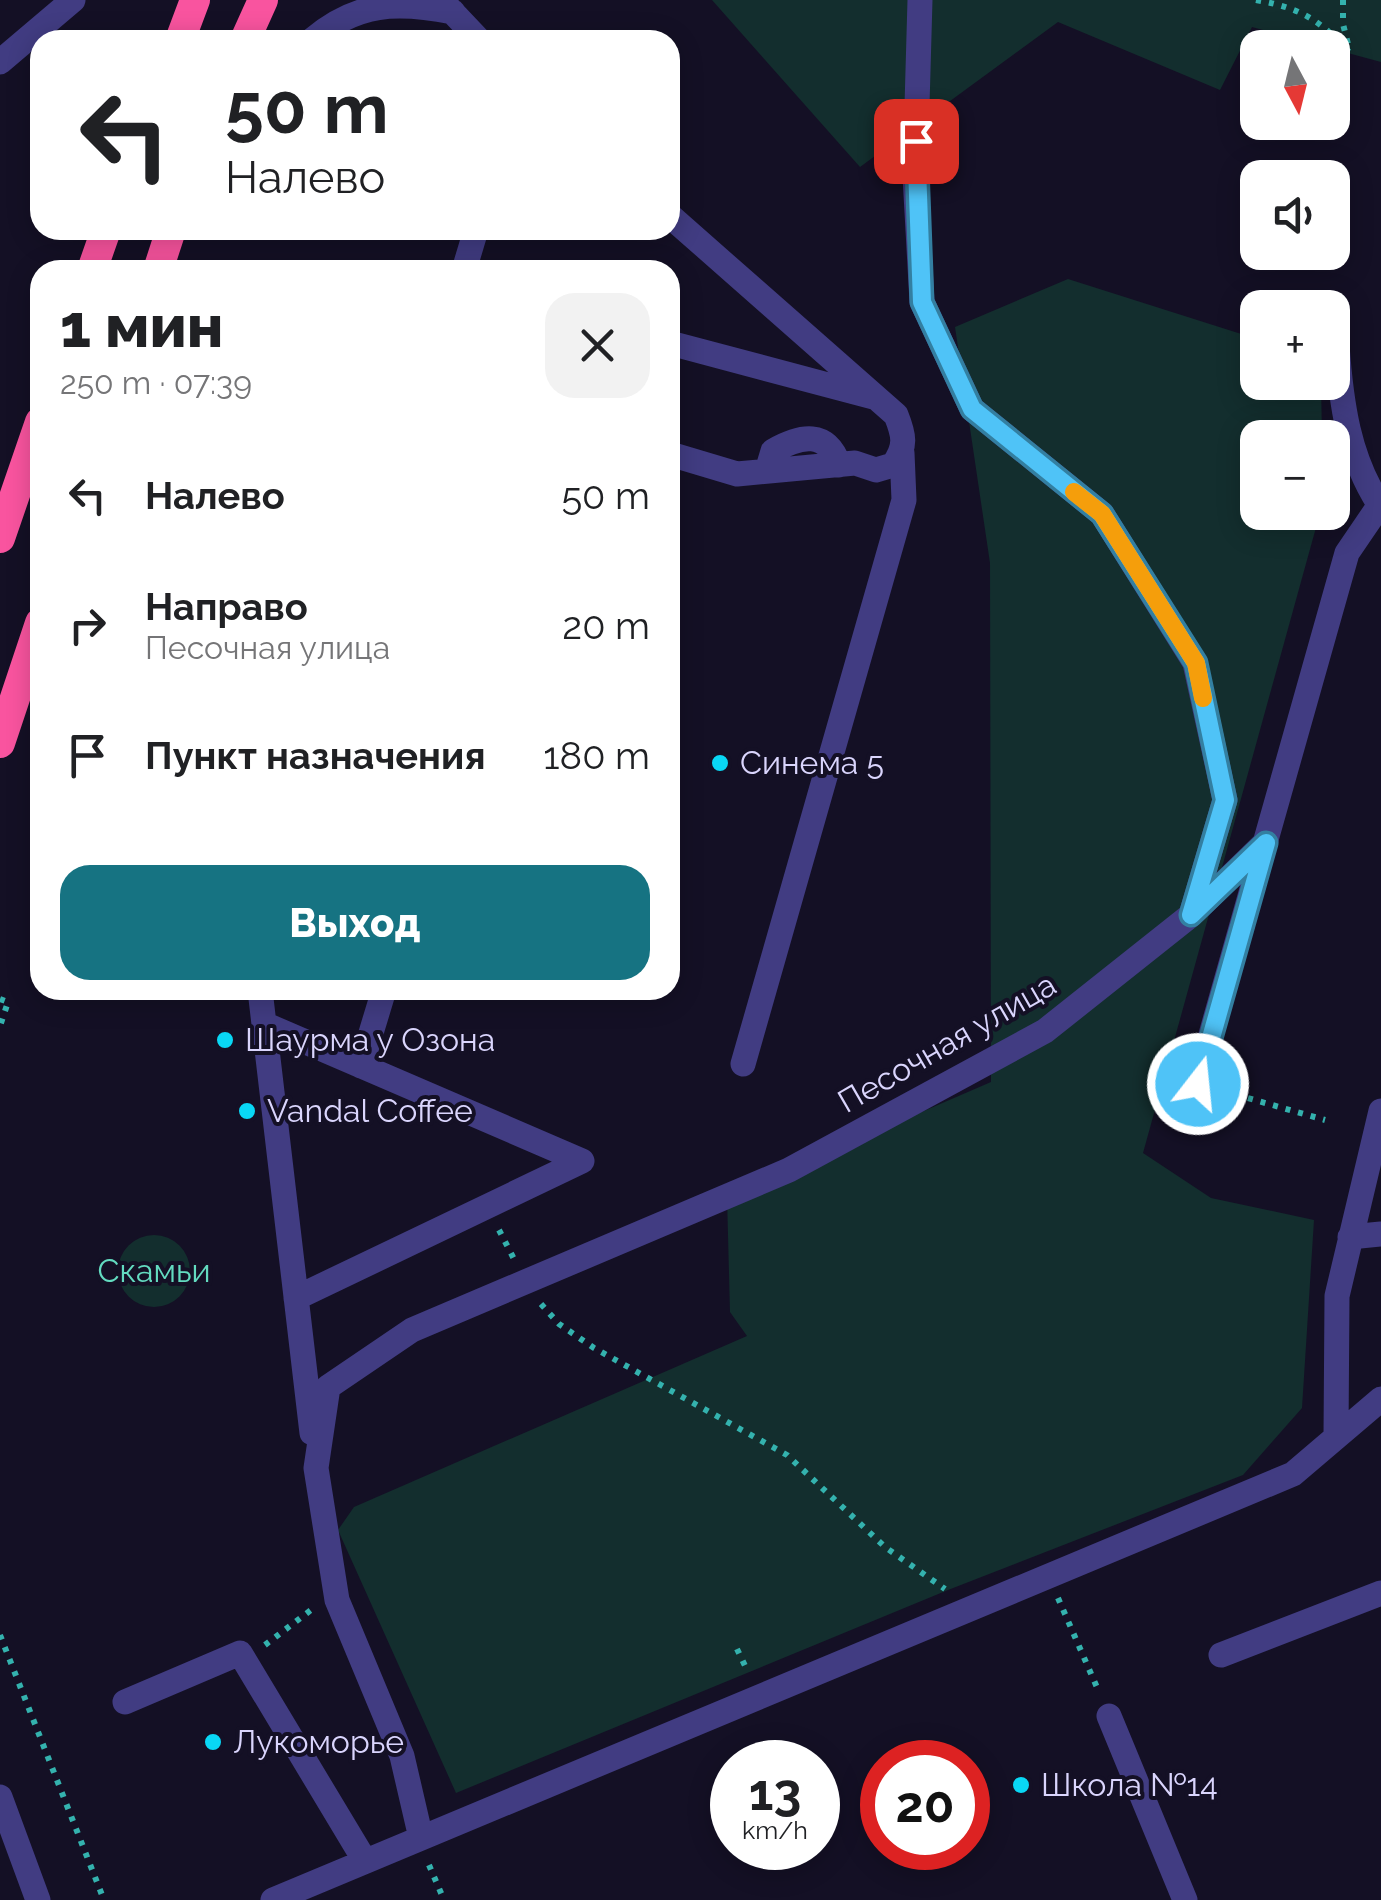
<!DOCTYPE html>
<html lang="ru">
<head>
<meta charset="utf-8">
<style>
  body { margin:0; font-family:Raleway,sans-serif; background:#f2f2f2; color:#202124; height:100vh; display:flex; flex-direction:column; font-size:38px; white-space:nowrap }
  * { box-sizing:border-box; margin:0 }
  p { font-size:32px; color:#757577 }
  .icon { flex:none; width:55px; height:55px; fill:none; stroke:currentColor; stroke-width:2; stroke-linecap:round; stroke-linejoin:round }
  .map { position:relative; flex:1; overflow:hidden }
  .sheet { position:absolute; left:30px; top:260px; width:650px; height:740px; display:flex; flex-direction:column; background:#fff; border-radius:30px; box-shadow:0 5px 25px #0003 }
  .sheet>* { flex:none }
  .top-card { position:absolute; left:30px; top:30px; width:650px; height:210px; border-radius:30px; box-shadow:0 5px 25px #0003; background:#fff; color:#202124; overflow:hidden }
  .needle { width:65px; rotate:173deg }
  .tools { position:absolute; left:1240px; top:30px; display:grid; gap:20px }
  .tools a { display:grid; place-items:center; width:110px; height:110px; border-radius:20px; background:#fff; box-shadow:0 5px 25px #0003; font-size:50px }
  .speed { position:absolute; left:710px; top:1740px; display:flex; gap:20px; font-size:50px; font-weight:700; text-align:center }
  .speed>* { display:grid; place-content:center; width:130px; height:130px; border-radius:50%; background:#fff; box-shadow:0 5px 25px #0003; line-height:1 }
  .speed small { font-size:25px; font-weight:400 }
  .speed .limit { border:15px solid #d22; background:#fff; color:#111 }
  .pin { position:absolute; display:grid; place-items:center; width:85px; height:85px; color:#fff; margin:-42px; border-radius:20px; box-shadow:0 5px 15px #0006 }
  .me { position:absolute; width:110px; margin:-55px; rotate:16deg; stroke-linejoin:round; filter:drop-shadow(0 0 8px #0008) }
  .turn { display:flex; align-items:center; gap:35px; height:210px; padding:0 30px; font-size:45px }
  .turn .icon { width:130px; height:130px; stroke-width:2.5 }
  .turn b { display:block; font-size:70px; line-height:85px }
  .round { display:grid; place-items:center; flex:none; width:105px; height:105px; border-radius:30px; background:#f2f2f2 }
  .overview { display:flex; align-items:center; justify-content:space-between; height:170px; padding:0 30px }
  h1 { font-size:60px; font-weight:800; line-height:75px }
  .action { display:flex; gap:20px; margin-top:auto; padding:20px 30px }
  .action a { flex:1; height:115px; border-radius:30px; background:#167382; color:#fff; font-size:40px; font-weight:800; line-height:115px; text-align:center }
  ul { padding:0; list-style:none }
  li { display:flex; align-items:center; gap:30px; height:130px; padding:0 30px }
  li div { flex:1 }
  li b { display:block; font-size:38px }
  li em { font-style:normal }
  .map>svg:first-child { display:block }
  .green { fill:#132e2e }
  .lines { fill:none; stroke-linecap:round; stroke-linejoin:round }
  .path { stroke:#34b2ae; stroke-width:6; stroke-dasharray:5 8; stroke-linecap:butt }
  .minor { stroke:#413c82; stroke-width:25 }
  .highway { stroke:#f9549f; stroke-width:30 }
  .route-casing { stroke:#337fa1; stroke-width:25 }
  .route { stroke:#4fc3f7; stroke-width:18 }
  .slow { stroke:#f59e0b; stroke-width:18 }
  .poi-dot { fill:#09d7f5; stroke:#141025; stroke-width:4 }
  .labels { text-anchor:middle; stroke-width:8; stroke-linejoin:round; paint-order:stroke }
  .poi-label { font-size:32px; fill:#dad5fd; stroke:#141025; text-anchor:start }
  .street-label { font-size:32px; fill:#dad5fd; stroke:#141025 }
  .park-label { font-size:32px; fill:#63dbc0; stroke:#141025 }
</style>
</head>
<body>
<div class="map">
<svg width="1381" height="1900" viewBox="0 0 1381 1900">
  <rect width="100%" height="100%" fill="#141025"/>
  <!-- green -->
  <path class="green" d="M712 0H1381V62L1252 27 1220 90 1058 22 860 167Z
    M1068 279 1257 339 1258 382 1321 383 1322 437 1258 438V512L1320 513 1143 1153 1211 1198 1314 1220 1302 1408 1243 1475 948 1590 456 1793 338 1530 354 1507 747 1336 730 1312 727 1196 991 1082 990 563 955 327Z
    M118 1271a36 36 0 1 1 72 0a36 36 0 1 1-72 0Z"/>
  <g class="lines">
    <!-- path -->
    <path class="path" d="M1256 0C1301 8 1320 20 1350 53
      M1343 0V24L1349 48
      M0 999 8 1002 0 1026
      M1223 1091 1325 1120
      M499 1230 514 1259
      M541 1304 559 1324 594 1348 787 1455 885 1547 945 1589
      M1058 1598 1099 1692
      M0 1635 104 1900
      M265 1645 311 1610
      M737 1649 748 1672
      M429 1865 444 1900"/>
    <!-- minor -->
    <path class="minor" d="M441 0 479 40
      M312 40C357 2 397 1 453 12
      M0 62 73 0
      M670 216 896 415C904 435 907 446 893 465L876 470 855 463 737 474 670 454
      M464 270 476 230
      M670 343 873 397
      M1337 345C1341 402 1348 458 1381 507
      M767 471 773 451C801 435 827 430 839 465
      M1194 912 1265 843
      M260 990 312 1433
      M264 1024 582 1161 296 1298
      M743 1064 904 500 902 453
      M361 1066 384 990
      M1197 1084 1347 553 1379 506
      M1350 1237 1381 1234
      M1336 1435 1337 1296 1381 1111
      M1221 1655 1381 1593
      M125 1702 240 1653 365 1861
      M1109 1716 1185 1900
      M0 1797 38 1900
      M421 1838 402 1756 337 1600 316 1468 328 1387 412 1330 789 1170 1045 1031 1191 915 1225 800 1195 663 1102 514 972 409 922 302 915 176 920 0
      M273 1900 1293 1474 1381 1399"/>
    <!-- highway -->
    <path class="highway" d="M180 40 195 0
      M245 40 263 0
      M92 270 106 230
      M158 270 171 230
      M0 538 40 422
      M0 743 40 623"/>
  </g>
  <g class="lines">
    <!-- route casing -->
    <g class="route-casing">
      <path id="route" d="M916 141 922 302 972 409 1102 514 1196 663 1225 800 1191 915 1266 843 1198 1084"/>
    </g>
    <!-- route -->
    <use href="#route" class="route"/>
    <!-- slow -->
    <path class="slow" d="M1074 492 1102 514 1196 663 1203 698"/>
  </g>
  <!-- markers -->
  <g class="poi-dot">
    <circle cx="720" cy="763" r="10"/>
    <circle cx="225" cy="1040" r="10"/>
    <circle cx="247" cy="1111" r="10"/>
    <circle cx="213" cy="1742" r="10"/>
    <circle cx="1021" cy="1785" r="10"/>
  </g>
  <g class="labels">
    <!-- poi labels -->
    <g class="poi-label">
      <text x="740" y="774">Синема 5</text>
      <text x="245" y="1051">Шаурма у Озона</text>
      <text x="267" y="1122">Vandal Coffee</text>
      <text x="233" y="1753">Лукоморье</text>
      <text x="1041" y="1796">Школа №14</text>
    </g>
    <!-- street labels -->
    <g class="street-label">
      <text transform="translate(947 1043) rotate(-30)" y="11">Песочная улица</text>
    </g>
    <!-- park labels -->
    <g class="park-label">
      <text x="154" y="1282">Скамьи</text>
    </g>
  </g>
</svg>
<div class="tools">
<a><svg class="needle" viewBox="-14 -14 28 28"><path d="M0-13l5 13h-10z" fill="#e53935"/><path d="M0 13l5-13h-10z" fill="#757577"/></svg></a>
<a><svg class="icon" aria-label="sound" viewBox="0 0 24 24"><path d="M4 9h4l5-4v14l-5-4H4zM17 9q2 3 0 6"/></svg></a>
<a>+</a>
<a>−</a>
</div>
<div class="speed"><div>13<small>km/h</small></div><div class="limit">20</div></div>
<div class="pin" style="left:916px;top:141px;background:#d93025"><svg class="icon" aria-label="arrive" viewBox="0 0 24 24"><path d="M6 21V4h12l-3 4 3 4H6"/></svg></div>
<svg class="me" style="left:1198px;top:1084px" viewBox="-20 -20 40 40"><circle r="17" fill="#4fc3f7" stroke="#fff" stroke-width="3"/><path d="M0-11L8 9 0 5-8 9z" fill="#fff"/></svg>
<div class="top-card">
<div class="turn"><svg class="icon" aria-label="left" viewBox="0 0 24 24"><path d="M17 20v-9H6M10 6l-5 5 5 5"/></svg><div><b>50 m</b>Налево</div></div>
</div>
<section class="sheet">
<div class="overview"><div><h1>1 мин</h1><p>250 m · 07:39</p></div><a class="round"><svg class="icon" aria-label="close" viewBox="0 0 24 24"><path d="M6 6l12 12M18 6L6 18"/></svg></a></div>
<ul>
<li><svg class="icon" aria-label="left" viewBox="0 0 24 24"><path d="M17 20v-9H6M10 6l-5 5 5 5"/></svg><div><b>Налево</b></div><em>50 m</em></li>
<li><svg class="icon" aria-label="right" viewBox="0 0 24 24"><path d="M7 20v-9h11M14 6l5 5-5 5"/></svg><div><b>Направо</b><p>Песочная улица</p></div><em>20 m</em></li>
<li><svg class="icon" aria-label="arrive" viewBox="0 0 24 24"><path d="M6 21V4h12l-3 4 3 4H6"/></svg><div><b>Пункт назначения</b></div><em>180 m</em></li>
</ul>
<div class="action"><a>Выход</a></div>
</section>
</div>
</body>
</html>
